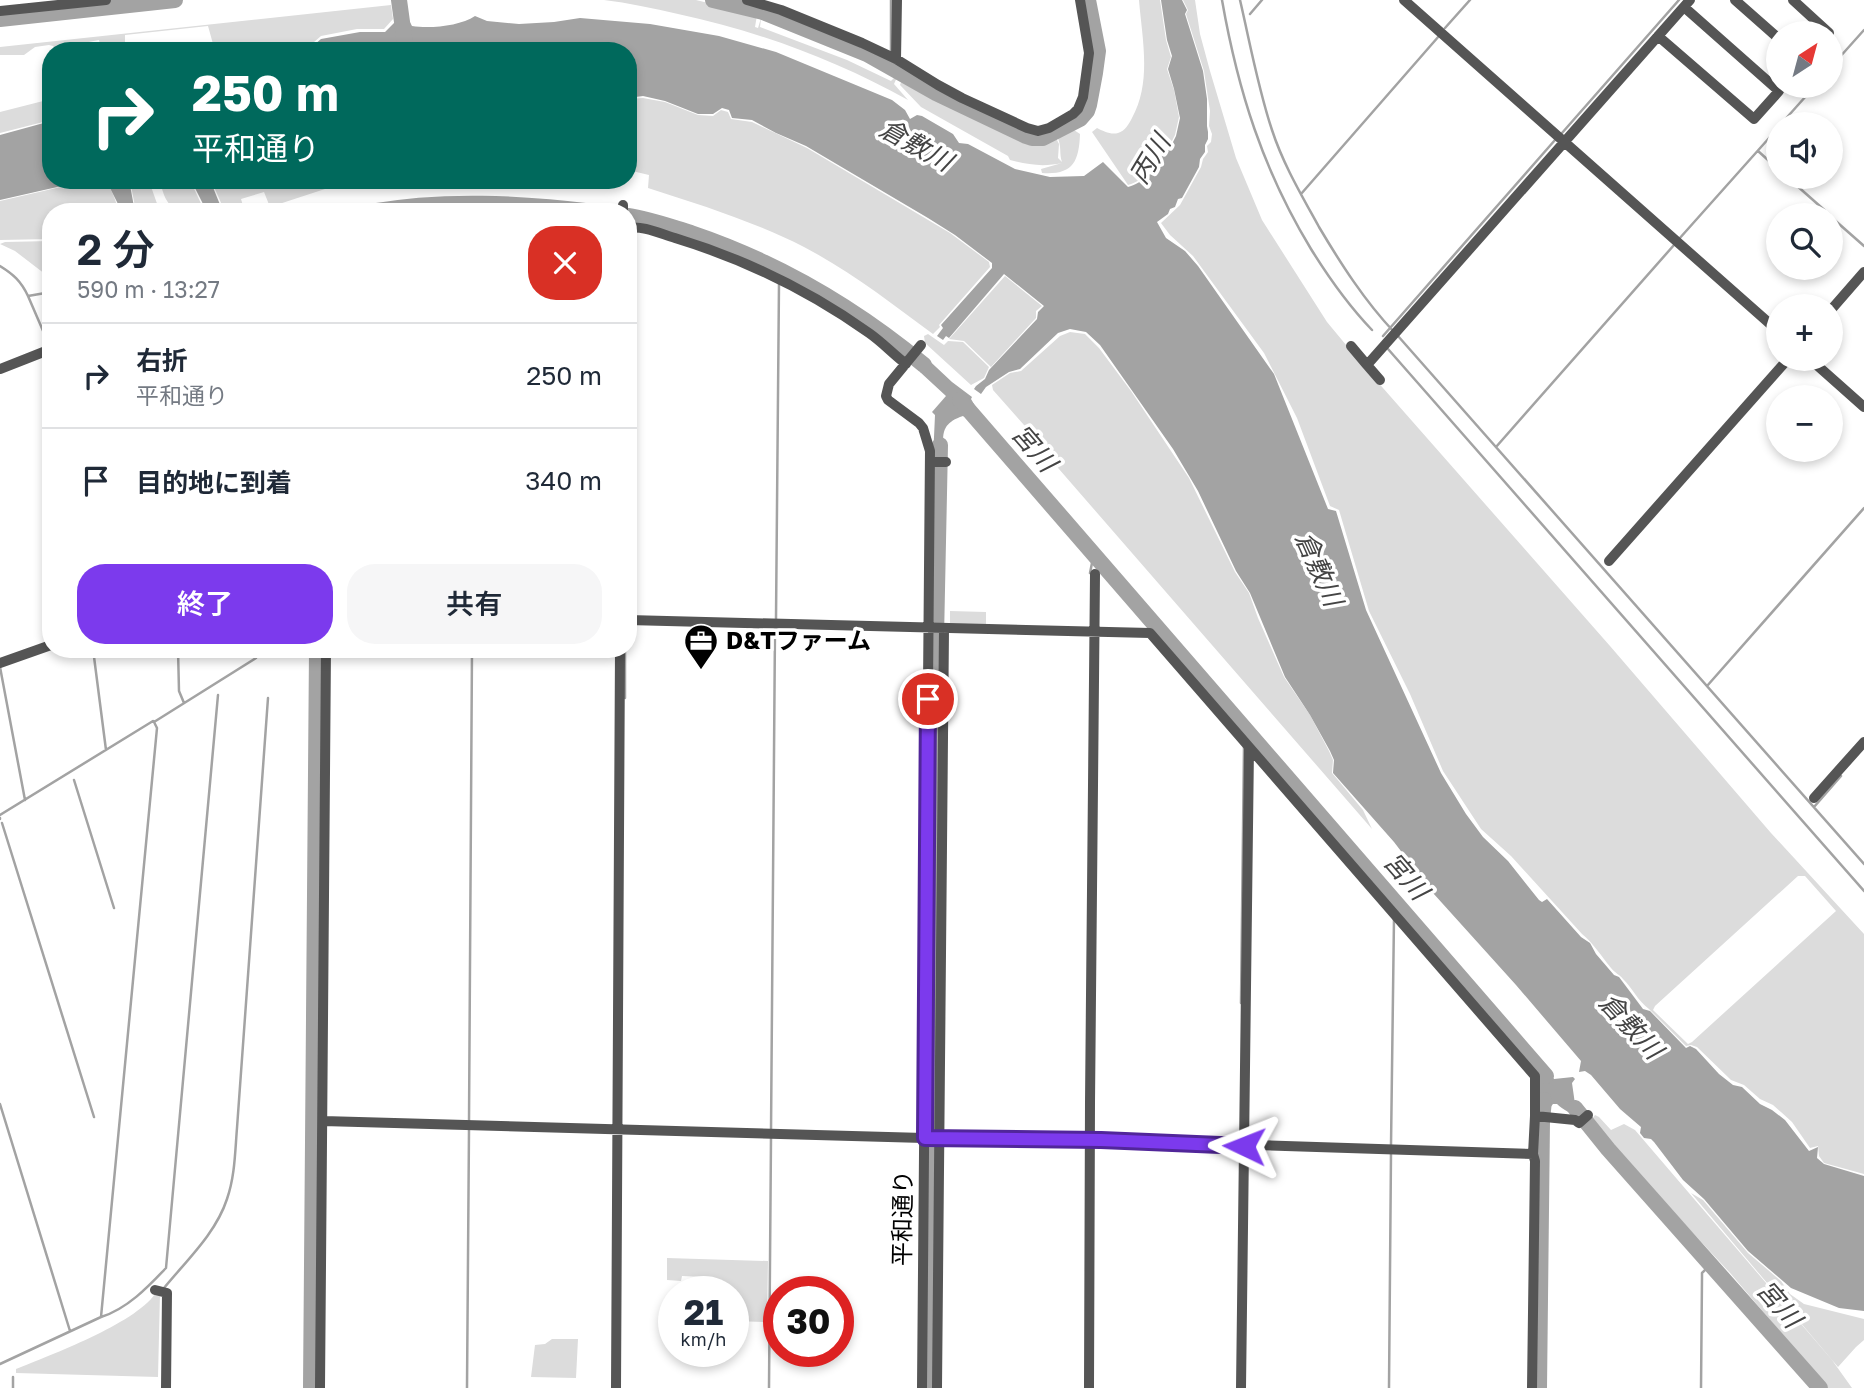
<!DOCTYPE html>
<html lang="ja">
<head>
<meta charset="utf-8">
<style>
  body { margin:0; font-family:"Golos Text","Noto Sans JP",sans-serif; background:#f6f6f7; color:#1f2937; height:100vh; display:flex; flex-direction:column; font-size:26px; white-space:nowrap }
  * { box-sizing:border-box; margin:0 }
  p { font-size:23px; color:#747a83 }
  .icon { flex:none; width:38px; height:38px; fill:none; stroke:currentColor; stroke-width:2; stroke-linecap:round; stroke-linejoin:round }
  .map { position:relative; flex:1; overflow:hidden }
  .sheet { position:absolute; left:42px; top:203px; width:595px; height:455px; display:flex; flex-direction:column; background:#fff; border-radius:28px; box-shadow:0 4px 10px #0003 }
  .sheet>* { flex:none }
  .hud { position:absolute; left:42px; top:42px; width:595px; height:147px; border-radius:28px; box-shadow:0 4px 10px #0003; background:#00695c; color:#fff; overflow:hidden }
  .needle { width:46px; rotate:36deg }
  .controls { position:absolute; left:1766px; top:21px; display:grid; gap:14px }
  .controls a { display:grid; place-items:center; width:77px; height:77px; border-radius:50%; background:#fff; box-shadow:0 4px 10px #0003; font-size:35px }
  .speed { position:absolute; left:658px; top:1276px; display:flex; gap:14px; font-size:35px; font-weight:700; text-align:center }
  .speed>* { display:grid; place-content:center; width:91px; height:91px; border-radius:50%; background:#fff; box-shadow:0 4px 10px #0003; line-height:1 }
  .speed small { font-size:18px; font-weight:400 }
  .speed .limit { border:10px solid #d22; background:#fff; color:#111 }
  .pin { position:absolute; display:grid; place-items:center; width:60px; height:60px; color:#fff; margin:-30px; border:4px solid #fff; border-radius:50%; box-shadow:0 2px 7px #0007 }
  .me { position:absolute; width:77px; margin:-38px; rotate:272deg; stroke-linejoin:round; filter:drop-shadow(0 0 5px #0008) }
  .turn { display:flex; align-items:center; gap:24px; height:147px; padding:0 35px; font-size:32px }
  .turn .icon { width:91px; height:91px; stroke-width:2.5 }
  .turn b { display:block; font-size:49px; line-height:60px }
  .round { display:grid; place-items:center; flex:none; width:74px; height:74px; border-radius:28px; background:#f6f6f7 }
  .summary { display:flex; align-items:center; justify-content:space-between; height:119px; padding:0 35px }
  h1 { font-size:42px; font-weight:600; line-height:52px }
  .cta { display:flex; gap:14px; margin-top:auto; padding:14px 35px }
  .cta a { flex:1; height:80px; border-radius:28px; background:#7c3aed; color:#fff; font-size:28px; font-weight:600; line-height:80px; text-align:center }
  .cta a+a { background:#f6f6f7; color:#1f2937 }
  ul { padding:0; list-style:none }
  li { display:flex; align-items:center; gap:21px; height:105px; padding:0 35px; border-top:2px solid #e0e1e3 }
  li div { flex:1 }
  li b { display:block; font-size:26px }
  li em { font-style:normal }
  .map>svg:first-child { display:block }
  .green { fill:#dcdcdc; fill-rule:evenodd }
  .water { fill:#a3a3a3 }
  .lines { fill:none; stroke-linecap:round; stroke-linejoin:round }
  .stream { stroke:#a3a3a3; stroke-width:2.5 }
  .river { stroke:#a3a3a3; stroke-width:16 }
  .minor { stroke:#555; stroke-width:10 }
  .route-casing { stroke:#51269a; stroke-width:18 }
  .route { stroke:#7c3aed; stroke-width:12 }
  .labels { text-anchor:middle; stroke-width:7; stroke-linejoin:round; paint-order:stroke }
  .poi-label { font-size:24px; font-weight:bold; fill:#000; stroke:#fff; text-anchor:start }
  .street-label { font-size:24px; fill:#000; stroke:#fff }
  .water-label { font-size:26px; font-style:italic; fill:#444; stroke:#fff }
</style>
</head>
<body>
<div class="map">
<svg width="1864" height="1388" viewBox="0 0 1864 1388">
  <rect width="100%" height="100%" fill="#fff"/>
  <!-- green -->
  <path class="green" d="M604 0H696L757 15 755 27 758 28 761 18 831 43 898 75 894 84 908 100C836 60 758 31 678 14 653 8 628 3 604 0ZM761 19 831 44 893 73 895 77 891 81 847 60 760 27Z
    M1139 0H1160L1166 40 1171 57 1167 69 1174 90 1179 117 1175 135 1171 143 1161 152C1160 166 1141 182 1128 185L1092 132 1097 128C1103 131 1111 135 1118 133 1125 131 1129 124 1132 118 1152 82 1142 38 1139 0Z
    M1183 0H1195L1200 34 1210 71 1236 158 1262 220 1327 322 1361 363 1610 646 1771 833 1864 934V1174L1824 1163 1819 1156 1818 1146 1810 1148 1792 1122 1781 1112 1773 1105 1760 1099 1744 1085 1731 1080 1697 1047 1691 1045 1686 1046 1649 1009C1638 1001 1633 989 1623 979 1620 975 1615 973 1611 968 1601 956 1594 944 1582 934L1511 856 1481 829 1443 771 1410 694 1369 611 1339 510 1330 506 1297 418 1264 353 1193 256 1170 235 1161 223 1180 205 1201 167 1203 159 1208 152 1207 146 1211 142 1212 134 1209 126 1210 111 1204 71 1186 14 1188 10ZM1798 876H1805L1836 911 1692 1042 1688 1044 1653 1010 1655 1006Z
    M391 5 393 19 384 29H357L321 36 314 42 280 47 277 45 262 51H215L208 26 125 35V45L105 49V51H102L99 40 78 44 79 51H74L73 43 63 47V51H58L53 46 49 45 35 47 24 55H0V47Z
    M903 77 936 97 1021 138C1034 142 1042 143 1055 136L1059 144 1058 158 1062 162C1059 154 1062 146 1057 136L1074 130 1080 134C1079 163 1072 175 1042 173L1041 169 1062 163C1044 167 1028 165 1010 160L1008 156 921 107 900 85Z
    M643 98 665 102 698 115 713 116 721 110 728 112 731 119 752 122 807 148 950 233 989 262 990 267 939 325 940 327 933 334C891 303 850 271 804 247 755 222 701 205 648 188L649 175 628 170V99Z
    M51 99V120L0 133V112Z
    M91 180H104C111 188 117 201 118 212H51V239L0 240V201Z
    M130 180 149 181 160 212H136Z
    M160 180H190L205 212C177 212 166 212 160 180Z
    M211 180H323L325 189 270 207 264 192 241 199 245 212H225Z
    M51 241V275L45 274 15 251 0 244 5 242Z
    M1005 276 1042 306 1036 311V318L991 367 964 341 949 339Z
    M1070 332 1085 334 1099 348 1131 391 1189 478 1235 572 1249 593 1258 618 1284 677 1310 715 1329 751 1333 760 1332 773 1363 810 1372 829 1052 461 1035 447 1039 442 993 390 992 385 1010 373 1021 371 1060 336Z
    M928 334 944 345 948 341 963 342 989 367 984 378 971 385 925 343 924 336Z
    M950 611 986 612V628L950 627Z
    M1595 1115 1599 1117 1611 1130 1624 1124 1635 1130 1832 1360 1852 1388H1828L1731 1274 1606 1139 1592 1119Z
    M1691 1193 1703 1200 1748 1253 1781 1281 1790 1294 1804 1304 1864 1319V1340L1856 1347 1838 1367Z
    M667 1258 768 1261 767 1322 733 1321V1292L703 1291V1277L682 1276 681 1281 667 1280Z
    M155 1294H160L158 1377 16 1373V1369C51 1355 134 1324 155 1294Z
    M552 1339H578L576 1378 531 1377 535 1345 545 1344Z"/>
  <!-- water -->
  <path class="water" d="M1161 0H1182L1187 10 1185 14 1203 71 1207 99V126L1208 132V139L1205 145V152L1200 159 1199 167 1182 198 1178 199 1175 207 1170 209 1168 214 1157 222 1166 238 1185 251 1198 266 1274 374 1328 509 1336 511 1366 610 1441 773 1466 814 1483 837 1508 861 1539 900 1542 902 1547 899 1581 937 1590 943 1596 954 1614 975 1619 977 1643 1009 1650 1011 1686 1048 1690 1046 1696 1049 1719 1074 1733 1085 1742 1087 1760 1104 1772 1110 1785 1120 1809 1151 1818 1147 1817 1158 1824 1164 1864 1176V1311L1839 1308 1791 1288 1748 1251 1704 1199 1683 1180 1654 1142 1651 1139 1644 1138 1640 1133 1641 1127 1620 1109 1591 1075 1585 1071 1579 1072 1581 1061 1516 985 1433 893 1394 842 1333 773 1334 760 1330 751 1310 715 1285 677 1250 593 1236 571 1198 491 1173 449 1100 345 1086 332 1070 329 1058 333 1020 369 1009 372 986 387 981 394 974 389 976 386 985 379 989 370 1037 319 1038 312 1044 306 1004 274 949 338 946 336 943 340 937 336 943 328 941 325 992 268V263L955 235 928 218 806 146 776 133 752 120 732 118 729 110 722 108 713 114H698L665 101 643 96 628 98V51H265L277 46 280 48 314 45 321 39 360 32H385L396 21V9L401 5 412 26C430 29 460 26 475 16L487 21 519 24 554 22 580 18 650 24 719 36 776 52 892 100 905 110 910 119 917 115 922 116 953 134 959 143 968 144 1015 169 1050 177 1084 176 1103 162 1128 187C1141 184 1161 168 1162 153L1172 144 1176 136 1180 118 1174 89 1168 69 1172 56 1167 40Z
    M51 121V180H88L0 200V135Z
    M105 180H129L135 212H119L118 204 107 182Z
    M191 180H210L223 212H207Z
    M920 352 952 382 972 397 971 399 978 411 969 419 963 416C939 424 943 436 944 458L933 459 935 415 932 412 946 396 920 372V368L912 361Z
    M1537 1056 1554 1079 1573 1077 1575 1079 1572 1083 1575 1104 1585 1114 1581 1117C1574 1116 1562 1109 1557 1104H1553L1546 1113H1538L1528 1063Z"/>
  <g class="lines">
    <!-- stream -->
    <path class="stream" d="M1222 0C1238 91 1263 170 1311 249 1329 278 1348 305 1372 330
      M1240 0C1250 43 1258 88 1272 130 1283 164 1302 196 1319 227 1341 264 1364 300 1394 332
      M113 7 114 3
      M1250 14 1262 0
      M1445 28 1470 0
      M891 52V0
      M1830 68 1864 30
      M1781 124 1815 86
      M1562 133 1679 0
      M1758 151 1778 169
      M1787 177 1830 215
      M1301 194 1439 36
      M475 212V204
      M1830 216 1864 246
      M628 221 629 216
      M1679 239 1778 128
      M0 266C13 274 21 281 28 296L51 292
      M28 296 50 347
      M1383 336 1555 140
      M1398 336 1864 864
      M1388 349 1864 891
      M1496 447 1674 245
      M1090 573 1092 563 1097 557
      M776 619 779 283
      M93 649 106 750
      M178 649 179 691 184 703
      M0 667 25 800
      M1707 686 1864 508
      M625 698V649
      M74 780 114 908
      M1814 807 1841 776
      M0 815 153 721 154 722 256 658 257 649
      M0 818V819
      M2 823 94 1117
      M1241 1003 1244 747
      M0 1104 70 1331
      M469 1122 472 649
      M771 1132 775 628
      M1391 1146 1394 918
      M164 1288C187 1260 216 1233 227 1199 235 1176 235 1152 237 1128L268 698
      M101 1317C127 1309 148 1287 166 1268L218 695
      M0 1364 101 1317 157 728 154 722
      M13 1388V1377
      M467 1388 469 1129
      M769 1388 771 1138
      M1389 1388 1391 1153
      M1701 1388 1702 1277V1273L1711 1264"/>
    <!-- river -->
    <path class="river" d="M399 0 406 51
      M713 0 763 12 867 54 936 93 1026 136 1032 138H1043L1080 119 1087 111 1089 105 1095 73 1098 51 1088 0
      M0 19 175 0
      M370 212C444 199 520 203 594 212
      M628 216C649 219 671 227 691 233 777 262 854 307 924 365
      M960 400 1546 1076
      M1575 1108 1608 1149 1820 1388
      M311 1388 317 649
      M931 1388 936 638 940 445
      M1539 1388 1542 1121 1544 1100"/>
    <!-- minor -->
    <path class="minor" d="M747 0 781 10 862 43 896 59 938 85 962 98 1027 128 1038 131 1049 128 1073 114 1078 109 1083 97 1089 53 1080 0
      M1404 0 1778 331
      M1735 0 1778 38
      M1793 0 1829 33
      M0 11 106 0
      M1658 36 1754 119 1779 91 1684 7
      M896 59 897 0
      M623 212V205
      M628 228C643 225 661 234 675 238 744 259 810 291 869 333 882 342 893 354 906 364
      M1830 311 1864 272
      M921 345 889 384 886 396 888 400 919 423 923 428 930 451 922 1388
      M1351 346 1367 365
      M1810 359 1864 407
      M0 369 51 349
      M1380 380 1367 365 1690 0
      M930 462H946
      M1609 561 1788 359
      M628 620 1150 633 1535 1076V1116
      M0 663 51 645
      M1814 798 1864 742
      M323 1121 960 1139 1101 1140 1533 1154
      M155 1290 167 1293 166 1388
      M320 1388 326 649
      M616 1388 620 649
      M937 1388 944 629
      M1089 1388 1090 1102 1095 574
      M1241 1388 1249 747
      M1532 1388 1535 1161 1533 1154 1535 1116 1575 1120 1579 1123 1588 1115"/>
  </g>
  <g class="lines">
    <!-- route casing -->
    <g class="route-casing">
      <path id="route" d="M928 699 925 1138 1101 1140 1244 1146"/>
    </g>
    <!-- route -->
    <use href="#route" class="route"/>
  </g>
  <!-- icons -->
  <defs>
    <g id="office-pin" transform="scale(1.75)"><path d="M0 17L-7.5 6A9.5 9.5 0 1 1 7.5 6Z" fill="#000" stroke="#fff"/><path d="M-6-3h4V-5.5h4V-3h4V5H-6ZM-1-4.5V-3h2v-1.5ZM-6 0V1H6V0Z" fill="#fff"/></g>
  </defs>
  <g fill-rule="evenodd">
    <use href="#office-pin" x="701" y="641"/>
  </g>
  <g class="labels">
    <!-- poi labels -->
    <g class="poi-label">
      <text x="726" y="649">D&amp;Tファーム</text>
    </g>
    <!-- street labels -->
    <g class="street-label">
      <text transform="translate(903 1218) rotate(-89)" y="8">平和通り</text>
    </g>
    <!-- water labels -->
    <g class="water-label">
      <text transform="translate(916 145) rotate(29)" y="9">倉敷川</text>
      <text transform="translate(1150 159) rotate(-59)" y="9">丙川</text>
      <text transform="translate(1034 448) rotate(49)" y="9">宮川</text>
      <text transform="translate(1319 569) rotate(66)" y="9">倉敷川</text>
      <text transform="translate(1406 876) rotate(49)" y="9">宮川</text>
      <text transform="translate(1631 1026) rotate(47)" y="9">倉敷川</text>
      <text transform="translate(1779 1304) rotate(49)" y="9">宮川</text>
    </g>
  </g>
</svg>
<div class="controls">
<a><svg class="needle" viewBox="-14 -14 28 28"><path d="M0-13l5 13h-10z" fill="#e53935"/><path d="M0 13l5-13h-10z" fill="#747a83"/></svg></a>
<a><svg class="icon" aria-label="sound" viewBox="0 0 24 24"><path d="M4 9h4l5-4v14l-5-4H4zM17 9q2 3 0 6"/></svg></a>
<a><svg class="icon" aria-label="search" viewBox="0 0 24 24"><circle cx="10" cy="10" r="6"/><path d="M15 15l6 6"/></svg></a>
<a>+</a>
<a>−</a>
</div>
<div class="speed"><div>21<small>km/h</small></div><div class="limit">30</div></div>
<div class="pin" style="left:928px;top:699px;background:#d93025"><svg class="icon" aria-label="arrive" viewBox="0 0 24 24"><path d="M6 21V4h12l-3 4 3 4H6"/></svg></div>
<svg class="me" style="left:1244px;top:1146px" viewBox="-20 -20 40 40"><path d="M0-17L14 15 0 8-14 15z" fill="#7c3aed" stroke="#fff" stroke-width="4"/></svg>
<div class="hud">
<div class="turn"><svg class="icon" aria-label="right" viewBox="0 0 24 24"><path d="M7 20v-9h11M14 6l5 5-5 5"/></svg><div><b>250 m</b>平和通り</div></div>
</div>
<section class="sheet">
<div class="summary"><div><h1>2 分</h1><p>590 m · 13:27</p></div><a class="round" style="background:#d93025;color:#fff"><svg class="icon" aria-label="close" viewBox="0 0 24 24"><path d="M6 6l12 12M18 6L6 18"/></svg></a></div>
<ul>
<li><svg class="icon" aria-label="right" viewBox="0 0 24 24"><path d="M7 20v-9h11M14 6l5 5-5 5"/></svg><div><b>右折</b><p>平和通り</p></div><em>250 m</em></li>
<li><svg class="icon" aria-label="arrive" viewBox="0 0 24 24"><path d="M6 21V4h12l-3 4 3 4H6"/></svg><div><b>目的地に到着</b></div><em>340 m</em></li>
</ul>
<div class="cta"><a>終了</a><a>共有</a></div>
</section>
</div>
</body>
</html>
